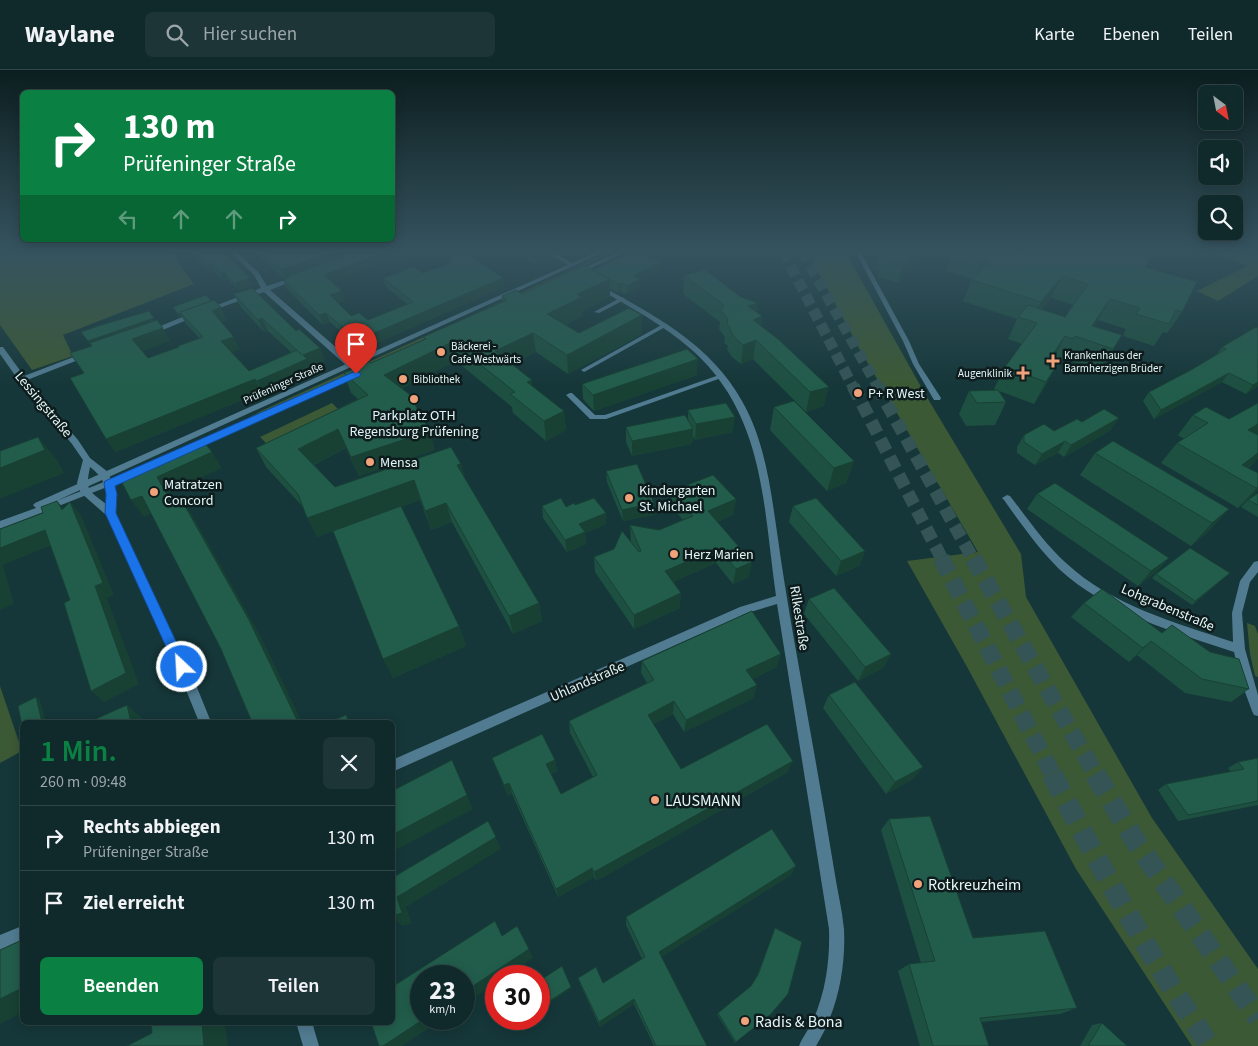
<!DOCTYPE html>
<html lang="de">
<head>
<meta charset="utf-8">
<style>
  body { margin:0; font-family:"Source Sans 3",sans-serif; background:#1e3537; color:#f1f3f6; height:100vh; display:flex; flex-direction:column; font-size:19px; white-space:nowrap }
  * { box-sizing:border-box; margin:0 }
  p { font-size:16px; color:#9ca6a9 }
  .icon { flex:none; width:28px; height:28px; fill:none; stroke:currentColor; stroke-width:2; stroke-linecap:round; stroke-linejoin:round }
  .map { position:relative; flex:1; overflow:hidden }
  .panel { position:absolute; left:20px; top:650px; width:375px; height:305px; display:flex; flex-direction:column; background:#10292b; border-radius:8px; box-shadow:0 2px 12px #0003,0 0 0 1px #304547 }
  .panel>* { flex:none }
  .guide { position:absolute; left:20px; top:20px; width:375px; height:152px; border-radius:8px; box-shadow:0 2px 12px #0003,0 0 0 1px #304547; background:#0b8043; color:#fff; overflow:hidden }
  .needle { width:32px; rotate:148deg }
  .fabs { position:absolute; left:1198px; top:15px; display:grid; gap:10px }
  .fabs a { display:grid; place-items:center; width:45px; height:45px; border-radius:8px; background:#10292b; box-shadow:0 2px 12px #0003,0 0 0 1px #304547; font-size:25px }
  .speed { position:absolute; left:410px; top:895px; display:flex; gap:10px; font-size:25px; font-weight:700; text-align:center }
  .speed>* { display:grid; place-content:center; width:65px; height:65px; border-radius:50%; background:#10292b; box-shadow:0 2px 12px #0003,0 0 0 1px #304547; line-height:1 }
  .speed small { font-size:12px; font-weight:400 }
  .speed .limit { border:8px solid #d22; background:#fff; color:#111 }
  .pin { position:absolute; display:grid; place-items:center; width:42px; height:42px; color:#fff; margin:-51px -21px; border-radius:50% 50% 50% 0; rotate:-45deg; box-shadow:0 0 5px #0007 }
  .pin .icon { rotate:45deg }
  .me { position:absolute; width:55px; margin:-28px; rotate:335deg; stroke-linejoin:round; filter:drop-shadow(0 0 4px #0008) }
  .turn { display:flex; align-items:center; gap:18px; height:105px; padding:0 20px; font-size:22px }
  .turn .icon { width:65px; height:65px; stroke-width:2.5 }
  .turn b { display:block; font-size:35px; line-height:42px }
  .lanes { display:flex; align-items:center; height:48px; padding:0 20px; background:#0003; justify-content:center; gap:25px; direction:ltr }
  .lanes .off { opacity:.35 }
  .round { display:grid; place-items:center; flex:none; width:52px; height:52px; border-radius:8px; background:#1e3537 }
  .headline { display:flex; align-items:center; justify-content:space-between; height:85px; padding:0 20px }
  h1 { font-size:30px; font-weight:600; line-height:38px; color:#0b8043 }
  .action { display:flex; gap:10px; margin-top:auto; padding:10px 20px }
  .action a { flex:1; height:58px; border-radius:8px; background:#0b8043; color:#fff; font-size:20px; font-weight:600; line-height:58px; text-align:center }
  .action a+a { background:#1e3537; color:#f1f3f6 }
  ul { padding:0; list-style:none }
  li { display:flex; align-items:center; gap:15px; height:65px; padding:0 20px; border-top:1px solid #304547 }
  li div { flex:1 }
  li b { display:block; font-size:19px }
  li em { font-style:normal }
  header { display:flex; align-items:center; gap:30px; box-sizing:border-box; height:70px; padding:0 25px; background:#10292b; border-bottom:1px solid #304547 }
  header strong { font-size:24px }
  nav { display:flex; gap:28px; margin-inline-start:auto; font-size:18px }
  .search { width:350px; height:45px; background:#1e3537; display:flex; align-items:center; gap:12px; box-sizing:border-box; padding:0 18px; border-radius:8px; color:#9ca6a9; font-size:19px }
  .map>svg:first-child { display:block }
  .green { fill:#3c5935 }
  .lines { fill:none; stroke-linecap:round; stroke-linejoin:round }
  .motorway-tunnel-far3 { stroke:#345456; stroke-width:11; stroke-dasharray:11 5.5; stroke-linecap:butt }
  .motorway-tunnel-far2 { stroke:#345456; stroke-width:13; stroke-dasharray:13 7; stroke-linecap:butt }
  .motorway-tunnel-far1 { stroke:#345456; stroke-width:17; stroke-dasharray:17 8; stroke-linecap:butt }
  .motorway-tunnel { stroke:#345456; stroke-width:21; stroke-dasharray:21 11; stroke-linecap:butt }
  .service { fill:#517b91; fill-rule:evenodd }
  .minor { fill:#517b91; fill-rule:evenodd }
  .tertiary { fill:#517b91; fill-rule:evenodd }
  .wall { fill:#1d5040; fill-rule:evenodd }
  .shaded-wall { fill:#184134 }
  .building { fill:#225d4b; stroke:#184134 }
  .route { fill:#1a73e8; stroke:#114b97 }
  .poi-dot { fill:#f0a27b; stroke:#0e1c1d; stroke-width:2 }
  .labels { text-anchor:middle; stroke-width:5; stroke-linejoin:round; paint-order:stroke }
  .far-poi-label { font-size:11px; fill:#e4f7f8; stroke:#0e1c1d; text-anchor:start }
  .far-street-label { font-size:11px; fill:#e4f7f8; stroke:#0e1c1d }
  .poi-label { font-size:14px; fill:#e4f7f8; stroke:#0e1c1d; text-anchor:start }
  .street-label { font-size:14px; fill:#e4f7f8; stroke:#0e1c1d }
  .near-poi-label { font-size:16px; fill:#e4f7f8; stroke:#0e1c1d; text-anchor:start }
</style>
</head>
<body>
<header>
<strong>Waylane</strong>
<div class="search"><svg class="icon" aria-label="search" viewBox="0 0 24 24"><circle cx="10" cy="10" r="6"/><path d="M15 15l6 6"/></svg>Hier suchen</div>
<nav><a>Karte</a><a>Ebenen</a><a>Teilen</a></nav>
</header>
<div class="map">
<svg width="1258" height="976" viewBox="0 0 1258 976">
  <rect width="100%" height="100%" fill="#153739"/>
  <!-- green -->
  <path class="green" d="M0 181H170L194 214 63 265 73 286 32 300 0 255Z
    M613 181H616L248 350 141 395 243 351 261 341Z
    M807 181H845L925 324 1021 484 1026 527 1152 748 1258 899V976H1192L1076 799 966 595 907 491 978 482 859 278Z
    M1210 181H1258V206L1218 231 1197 221 1247 196Z
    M332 333 344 345 272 379 260 367Z
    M1247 553 1255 556 1258 564V607L1255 606 1250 584Z
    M0 616 22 681 0 693Z"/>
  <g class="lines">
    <!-- motorway-tunnel-far3 -->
    <path class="motorway-tunnel-far3" d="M783 181 853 317
      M802 181 878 317"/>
    <!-- motorway-tunnel-far2 -->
    <path class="motorway-tunnel-far2" d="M853 316 942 489
      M877 316 973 489"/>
    <!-- motorway-tunnel-far1 -->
    <path class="motorway-tunnel-far1" d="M941 488 1053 705
      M973 488 1096 705"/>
    <!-- motorway-tunnel -->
    <path class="motorway-tunnel" d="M1052 704C1100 797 1151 889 1210 976
      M1095 704 1136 772 1258 948"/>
    <!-- service -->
    <path class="service" d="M855 181H860L909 271 919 294 941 328 940 330H934L913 294 903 271Z
      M622 227 625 229 624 230 599 243 594 242Z
      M665 253 668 255 667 256 586 301 584 302 581 300Z
      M722 304 724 305V307L606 349H590L566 325 570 323H572L595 345H605Z"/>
    <!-- minor -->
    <path class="minor" d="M230 181H236L259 203 267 216 294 207H298V209L270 220 354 293V297H348L264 222 211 241H207V239L261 218 254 205Z
      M544 181H551L575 195 570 196Z
      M597 216H601C655 245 712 276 742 331 766 373 771 422 778 469 782 499 787 528 792 558 806 638 821 719 834 799 837 819 842 839 844 859 846 899 837 942 816 976H799C803 966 810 958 814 948 826 920 830 889 829 859L777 534 747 543 392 702V690L740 537 776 526C763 436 765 345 692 280 664 255 630 237 597 218Z
      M192 243 199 245 153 264 146 262Z
      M0 277H3L24 306 84 283H90L91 285 27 310 78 370 90 388 108 402 116 424 115 443 196 615 211 652H199L184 615 106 445 81 423 77 413 83 390 72 374 19 311 0 284ZM90 397C104 408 107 416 106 434 88 420 85 421 90 397Z
      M1007 425 1010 426C1028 449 1044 473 1066 493 1111 535 1176 553 1233 572L1232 543 1240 511 1254 492 1258 491V502L1250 512 1242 543 1245 579 1258 625V646L1254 645 1252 641 1241 611 1234 582C1174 562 1107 543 1059 499 1038 478 1021 454 1004 430L1002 428Z
      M22 856V870L0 880V865Z
      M296 952H312L319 976H303Z"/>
    <!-- tertiary -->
    <path class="tertiary" d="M599 181H606L56 431 129 402H135L136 404 135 406 0 459V451L36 438 33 435 35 433Z
      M621 181H628L580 203 575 202Z
      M355 301H358L362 303 196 378 193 379 189 376 190 374Z"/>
  </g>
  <!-- wall -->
  <path class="wall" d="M190 181H223L250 208 254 215 239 220 228 209 224 211 214 201 211 202Z
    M253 181H282L287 186 315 181H430L396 193 392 189 332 212 342 221 345 230 338 233 351 246 368 250 407 234 386 217 383 208 423 203 449 193V188L503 208 504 217 361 280 330 252 323 255 287 219 283 210 285 209Z
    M514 181H552L553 188 536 195Z
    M554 181H574L562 185Z
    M677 181 658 190 661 192V200L640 211V218L627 224 621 222 619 223 610 218V227L583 241V246L565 255 579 263 642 264 568 304 536 282 512 294 533 317 564 341 566 360 546 371 513 343 512 337 456 291 401 319 435 380 359 406 346 378 314 395 335 417 461 394 465 409 539 533 542 551 513 564 452 452 431 460 420 430 401 437 459 556 466 576 393 608 333 461 317 467 304 438 266 397 256 378 358 329 351 323 344 303 371 293 424 269 423 267 502 232V226L522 224 593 200Z
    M881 181H1140L1145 197 1182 242 1167 263 1163 262 1154 276 1123 266 1126 259 1098 250 1094 256 1122 265 1100 301 1063 288 1061 291 1054 288 1048 296 1055 298 1043 320 1034 334 999 321 1006 332 995 355 966 356 959 344 969 321 996 320 994 319 1005 297 1022 274 1008 269 1017 249 963 231 972 209 946 201 951 188 931 181 898 213 878 207 880 201 875 200ZM1051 228 1074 235 1065 247 1042 239Z
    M684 205 741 227 758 233 757 242 762 246 761 256 824 336 806 342 753 289 741 294 732 287 727 279 728 276 724 273 725 267 719 259 720 252 683 224Z
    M234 224 296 261 320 278 325 290 310 297 312 302 263 323 262 322 115 382 84 303 91 276 81 262 155 250 170 271 142 281 148 288 179 277 199 268 186 254 182 247 180 248 175 241 173 237 227 250 221 252 240 279 232 282 249 301 292 283 268 261 264 262 240 236Z
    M1256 257 1258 316 1246 324 1222 312 1154 349 1143 331 1149 322 1191 300 1216 285 1222 277Z
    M697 305 594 341 583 329 582 314Z
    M774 337 854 391 846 413 827 421 770 360Z
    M688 340 735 347 732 362 695 370 693 366 692 374 632 386 626 372V357L688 349Z
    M1193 345 1257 364 1255 392 1248 398 1258 420 1251 427 1258 423V447L1241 437 1246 432 1238 438 1161 393 1177 373 1184 369 1178 365Z
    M1082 352 1111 360 1064 387 1058 383 1035 395 1017 383V377L1024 365 1054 361Z
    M1095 383 1229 439 1208 462 1191 476 1080 405Z
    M606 401 654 445 623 451 607 412Z
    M672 421 736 429 733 445 717 452 749 507 733 514 716 493 673 512 680 538 634 559 595 502 594 487 631 472 630 455 659 460 683 450 671 436Z
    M1037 424 1169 488 1155 503 1138 516 1027 439Z
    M575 435 606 443V454L585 463 586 474 567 482 543 448 542 436 566 437Z
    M793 436 865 481 859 496 836 506 789 452Z
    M1230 503 1192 535 1152 508 1156 504Z
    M809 529 891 584 883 598 858 611 804 544Z
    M1084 533 1162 563 1249 619 1231 632 1185 623 1137 585 1129 592 1071 547Z
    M642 591 777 597 752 609 754 628 684 662 673 644 653 654 681 699 788 702 596 811 594 807 558 827 512 724 508 726 492 688 555 690 557 701 551 704 561 724 593 707 570 663 569 651 647 613 641 603Z
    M829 625 923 697 913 709 886 724 823 638Z
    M1258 688V735L1178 751 1158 720 1166 714 1231 702 1228 698 1238 692Z
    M889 749 973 868 1077 938 1060 944 981 952 989 976H920L898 901 909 894 921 893 881 760Z
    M796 796 791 805 661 887 707 976H654L634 934 600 957 580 914 578 908 603 913 642 889 626 855V847Z
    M775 858 788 924 735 973 717 944 751 917 757 906Z
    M1102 953 1127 976H1080L1092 955Z"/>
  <!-- shaded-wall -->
  <path class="shaded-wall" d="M337 181H366L288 206 289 208 285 210 282 200Z
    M390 181 392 189 327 214 324 205Z
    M402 181H430L396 193 394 184Z
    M552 181 553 188 536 195 535 187Z
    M561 181H574L562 185Z
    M662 181H677L649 195V186Z
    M917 181H931L898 213 905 192Z
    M661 192V200L640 211V218L627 224V216L633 206Z
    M211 193 214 201 211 202 207 194Z
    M224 202 228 209 224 211 220 203Z
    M1062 206 1051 228 1031 251 1041 232Z
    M250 208 254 215 239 220 235 213Z
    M503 208 504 217 361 280 358 270Z
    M610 209V227L583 241V246L549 263 547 244 577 224Z
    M621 213V222L619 223V214Z
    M342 221 345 230 333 235 330 225Z
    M1110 229 1098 250 1085 270 1092 256Z
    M758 233 756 249 762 246 759 265 748 236Z
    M221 237 227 250 218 253 212 241Z
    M180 243 182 247 180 248 178 244Z
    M326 243 330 252 323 255 319 245Z
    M642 245V264L568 304 567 285Z
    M154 248 158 255 93 279 88 271Z
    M262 248 268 261 264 262 258 250Z
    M163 258 170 271 139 282 132 269Z
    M533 263 536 282 498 301 495 281Z
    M1065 266 1054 288 1039 309 1046 295Z
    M234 267 240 279 228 284 221 271Z
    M756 270 753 289 741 294 743 275Z
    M452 272 456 291 391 324 384 305Z
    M320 278 325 290 310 297 312 302 263 323 257 311 303 285Z
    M698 289 697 305 594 341 593 325Z
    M1055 298 1043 320 1034 334 1046 312Z
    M1229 303 1222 312 1154 349 1161 340Z
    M255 309 262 322 115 382 106 369Z
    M532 310 534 329 527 312Z
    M1258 312V316L1246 324 1253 315Z
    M829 317 824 336 806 342 810 322Z
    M564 341 566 360 546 371 544 351Z
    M735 347 732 362 695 370 696 354Z
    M1119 348 1111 360 1064 387 1071 375Z
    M1258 354V363L1231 379 1248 360Z
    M338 359 346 378 307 398 298 379Z
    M693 359 692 374 632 386V371Z
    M430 361 435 380 359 406 351 387Z
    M38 367 57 390 64 403 0 429V398Z
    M1065 371 1058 383 1035 395 1042 384Z
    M212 382 222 398 169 423 184 449 172 433 157 407Z
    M1258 383V389L1255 392 1235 407 1242 395Z
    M854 391 846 413 827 421 834 398Z
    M461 394 466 413 457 395Z
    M414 410 420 430 317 467 307 448Z
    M1258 417V420L1250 429 1238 438Z
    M142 426 154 442 144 447 131 430Z
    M181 429 192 445 260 565 302 652H298Z
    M736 429 733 445 706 457 708 441Z
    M57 431 69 444 62 440Z
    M70 432 81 445 114 525 107 528 139 614 104 632 91 621Z
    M446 433 452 452 431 460 425 441Z
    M654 433V445L623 451 622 440Z
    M1229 439 1208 462 1191 476 1212 453Z
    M606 443V454L585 463 586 474 567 482 565 470 579 454Z
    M45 460 57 473 3 495 14 534 0 540V478Z
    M718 478 716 493 664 516 665 501Z
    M865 481 859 496 836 506 841 491Z
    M1169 488 1155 503 1138 516 1151 501Z
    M752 492 749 507 733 514 736 499Z
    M681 523 680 538 634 559V545Z
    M539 533 542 551 513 564 509 546Z
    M459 556 466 576 393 608 383 589Z
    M1151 571 1137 585 1129 592 1143 578Z
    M781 584 777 597 743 613 746 600Z
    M891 584 883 598 858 611 865 597Z
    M757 615 754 628 684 662 686 650Z
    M36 627 40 630 46 652H42Z
    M674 631 673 644 647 657 648 645Z
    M127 635 142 648 143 652H131Z
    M452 690 473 739 392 782V765Z
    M555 690 557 701 548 705 546 694Z
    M793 691 788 702 596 811 594 802Z
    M923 697 913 709 886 724 895 712Z
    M509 713 512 724 508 726 504 715Z
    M496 767 501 779 406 837 412 853 402 856 392 847 397 827Z
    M796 796 791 805 658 889 659 882Z
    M392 798 400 820 392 811Z
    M592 798 594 807 558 827 556 819Z
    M517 856 533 888 506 906H496V913L464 935V922Z
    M392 898 402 925 392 918Z
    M571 917 572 918 539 940V938Z
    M22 918V943L0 954V929Z
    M634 929V934L600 957 599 952Z
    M424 949H443L402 976H383Z
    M523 949H526L509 960 508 959Z
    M202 952H225L228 976H204Z"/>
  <!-- building -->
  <path class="building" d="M194 181H223L250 208 235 213 224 202 220 203 211 193 207 194Z
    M260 181H282L287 186 303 181H337L282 200Z
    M358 181H389L324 205 342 221 330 225 351 246 359 243 368 250 413 232 383 208 414 197 423 203 453 192 449 188 466 182 503 208 358 270 326 243 319 245 283 210 290 207 288 206Z
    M390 181H402L394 184Z
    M524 181H552L535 187Z
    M633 181H662L649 186 661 192 633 206 640 209 627 216 621 213 619 214 593 200Z
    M887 181H917L905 192 884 186 889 181Z
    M956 181H1140L1153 184 1145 197 1197 212 1182 242 1176 240 1169 254 1136 244 1140 238 1110 229 1092 256 1122 265 1113 279 1075 266 1073 269 1065 266 1046 295 1055 298 1046 312 1005 297 1037 253 1018 247 1028 235 1065 247 1088 214 1062 206 1041 232 972 210 989 191Z
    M584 195 610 209 577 224 582 227 547 244 579 263 629 238 642 245 567 285 533 263 495 281 532 310 527 312 564 341 544 351 510 324 515 322 452 272 384 305 409 324 430 361 351 387 338 359 298 379 335 417 451 377 461 394 457 395 539 533 509 546 446 433 425 441 414 410 307 448 298 424 256 378 368 325 344 303 369 292 371 293 426 269 423 267 507 230 502 226 516 220 522 224Z
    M705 200 741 227 758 233 748 236 762 246 753 250 778 269 829 317 810 322 756 270 743 275 735 268 730 260 731 258 727 254 728 249 721 240 724 235 684 205Z
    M252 218 296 261 299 259 320 278 303 285 307 289 257 311 255 309 106 369 70 308 84 303 70 283 92 276 90 273 157 250 163 258 132 269 148 288 179 277 178 276 203 267 180 242 214 230 221 237 212 241 234 267 221 271 249 301 297 280 302 285 262 248 258 250 234 224Z
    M206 225 211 231 180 242 181 243 178 244 173 237Z
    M149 241 154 248 88 271 81 262 98 256Z
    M1256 257 1258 258V312L1253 315 1229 303 1161 340 1149 322 1191 300 1226 279 1222 277Z
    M687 279 698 289 593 325 582 314Z
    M998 320 1006 332 977 333 969 321Z
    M794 331 854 391 834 398 774 337Z
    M726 333 735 347 696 354 688 340Z
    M1258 333V354L1248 360 1258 365V383L1242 395 1258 403V417L1256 418 1177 373 1208 353 1193 345 1206 337 1229 349Z
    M1104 339 1119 348 1071 375 1065 371 1042 384 1024 372V365L1044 354 1054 361 1077 349 1082 352Z
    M685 345 693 359 632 371 626 357Z
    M38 367 45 380 0 398V381Z
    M203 371 212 382 157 407 172 433 181 429 249 550 298 652H252L221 579 142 426 131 430 119 407Z
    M1113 371 1229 439 1212 453 1095 383Z
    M637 394 654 433 622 440 606 401Z
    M713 405 736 429 708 441 752 492 736 499 718 478 665 501 681 523 634 545 594 487 614 479 622 461 639 482 641 481 630 455 659 460 693 446 672 421Z
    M1055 413 1169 488 1151 501 1037 424Z
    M1258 423V435L1248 430Z
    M561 428 566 437 574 433 575 435 594 428 606 443 579 454 585 462 565 470 542 436Z
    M816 428 865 481 841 491 793 436Z
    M57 431 62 440 70 432 103 513 95 516 126 603 91 621 64 533 70 530 45 460 0 478V459L43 443 41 437Z
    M401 436 459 556 383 589 333 461Z
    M1190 478 1230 503 1195 531 1156 504Z
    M834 518 891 584 865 597 809 529Z
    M1102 519 1162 563 1172 555 1210 582 1239 589 1249 619 1202 609 1151 571 1143 578 1084 533Z
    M752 541 781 584 746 600 757 615 686 650 674 631 648 645 681 699 767 654 793 691 594 802 592 798 556 819 509 713 504 715 492 688 542 664 555 690 546 694 561 724 597 705 569 651 654 610 642 591Z
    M855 612 923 697 895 712 829 625Z
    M36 627 42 652H22V656L18 636Z
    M127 635 131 652H89Z
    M346 645 349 652H329Z
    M1258 688V731L1188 745 1166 714 1244 699 1238 692Z
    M452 690 467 725 392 765V721Z
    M930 746 973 868 1045 861 1077 938 980 948 989 976H933L909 894 935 891 889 749Z
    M488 751 496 767 397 827 402 843 392 846V808Z
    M772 759 796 796 659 882 707 976H656L634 929 599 952 578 908 596 897 603 913 645 887 626 847Z
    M495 851 502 866 517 856 529 879 464 922V906H421V949H424L383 976H379L371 952H392V917Z
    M775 858 802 872 788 924 770 945 736 972 718 943 751 916 758 905Z
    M22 870V918L0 929V880Z
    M562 896 571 917 539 938V911Z
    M503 949H523L508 959Z
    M151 952H202L204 976H127L152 963Z
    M1102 953 1127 976H1088Z"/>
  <!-- sky -->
  <linearGradient id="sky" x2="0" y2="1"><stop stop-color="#0c1e1f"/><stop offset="0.57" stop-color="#35535f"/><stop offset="1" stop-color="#35535f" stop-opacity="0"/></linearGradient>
  <rect width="1258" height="317" fill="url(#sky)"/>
  <!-- route -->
  <path class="route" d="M356 301 361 304 360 306 115 416 117 424 116 443 188 597 187 601 182 603 177 601 105 443 106 424 104 414 105 411Z"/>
  <!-- markers -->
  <g class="poi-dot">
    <circle cx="441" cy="282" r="5"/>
    <path d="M1050.5 283.5h5v5h5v5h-5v5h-5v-5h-5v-5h5z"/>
    <path d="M1020.5 295.5h5v5h5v5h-5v5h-5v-5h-5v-5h5z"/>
    <circle cx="403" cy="309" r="5"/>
    <circle cx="858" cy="323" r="5"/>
    <circle cx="414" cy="329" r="5"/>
    <circle cx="370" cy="392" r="5"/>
    <circle cx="154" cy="422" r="5"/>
    <circle cx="629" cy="428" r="5"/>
    <circle cx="674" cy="484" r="5"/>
    <circle cx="655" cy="730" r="5"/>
    <circle cx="918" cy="814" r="5"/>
    <circle cx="745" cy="951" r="5"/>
  </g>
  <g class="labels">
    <!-- far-poi labels -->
    <g class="far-poi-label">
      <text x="451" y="280">Bäckerei -<tspan x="451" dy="13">Cafe Westwärts</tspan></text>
      <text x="1064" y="289">Krankenhaus der<tspan x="1064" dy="13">Barmherzigen Brüder</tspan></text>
      <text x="1012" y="307" text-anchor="end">Augenklinik</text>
      <text x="413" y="313">Bibliothek</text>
    </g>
    <!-- far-street labels -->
    <g class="far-street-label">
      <text transform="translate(283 313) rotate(-24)" y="4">Prüfeninger Straße</text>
    </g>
    <!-- poi labels -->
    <g class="poi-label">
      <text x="868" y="328">P+ R West</text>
      <text x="414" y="350" text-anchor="middle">Parkplatz OTH<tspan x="414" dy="16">Regensburg Prüfening</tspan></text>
      <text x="380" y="397">Mensa</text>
      <text x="164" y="419">Matratzen<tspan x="164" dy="16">Concord</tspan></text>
      <text x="639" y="425">Kindergarten<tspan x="639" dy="16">St. Michael</tspan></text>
      <text x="684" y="489">Herz Marien</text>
    </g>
    <!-- street labels -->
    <g class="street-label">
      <text transform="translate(44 334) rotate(50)" y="5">Lessingstraße</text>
      <text transform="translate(1168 537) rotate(23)" y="5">Lohgrabenstraße</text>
      <text transform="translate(800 548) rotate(81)" y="5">Rilkestraße</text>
      <text transform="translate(587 611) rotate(-24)" y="5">Uhlandstraße</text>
    </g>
    <!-- near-poi labels -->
    <g class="near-poi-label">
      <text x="665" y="736">LAUSMANN</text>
      <text x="928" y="820">Rotkreuzheim</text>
      <text x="755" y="957">Radis &amp; Bona</text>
    </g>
  </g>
</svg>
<div class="fabs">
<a><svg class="needle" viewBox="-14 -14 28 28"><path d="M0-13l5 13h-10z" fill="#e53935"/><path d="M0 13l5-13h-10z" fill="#9ca6a9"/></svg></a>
<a><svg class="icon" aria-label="sound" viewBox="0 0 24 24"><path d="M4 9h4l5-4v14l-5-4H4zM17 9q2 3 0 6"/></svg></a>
<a><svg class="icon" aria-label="search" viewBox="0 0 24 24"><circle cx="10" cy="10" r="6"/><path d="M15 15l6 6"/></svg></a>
</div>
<div class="speed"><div>23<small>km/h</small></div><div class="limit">30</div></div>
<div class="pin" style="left:356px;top:304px;background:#d93025"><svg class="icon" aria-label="arrive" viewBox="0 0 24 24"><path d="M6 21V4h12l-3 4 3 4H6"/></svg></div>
<svg class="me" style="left:182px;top:597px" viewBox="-20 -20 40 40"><circle r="17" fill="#1a73e8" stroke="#fff" stroke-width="3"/><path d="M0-11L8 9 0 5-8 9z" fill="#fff"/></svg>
<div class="guide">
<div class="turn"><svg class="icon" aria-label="right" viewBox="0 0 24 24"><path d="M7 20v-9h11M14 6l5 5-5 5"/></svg><div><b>130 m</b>Prüfeninger Straße</div></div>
<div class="lanes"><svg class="icon off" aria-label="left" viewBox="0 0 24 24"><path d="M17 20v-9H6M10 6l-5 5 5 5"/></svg><svg class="icon off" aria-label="ahead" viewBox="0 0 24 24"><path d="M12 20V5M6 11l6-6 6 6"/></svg><svg class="icon off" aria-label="ahead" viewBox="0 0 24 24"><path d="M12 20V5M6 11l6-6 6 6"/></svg><svg class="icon" aria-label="right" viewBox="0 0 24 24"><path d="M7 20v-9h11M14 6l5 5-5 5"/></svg></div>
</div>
<section class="panel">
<div class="headline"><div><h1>1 Min.</h1><p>260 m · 09:48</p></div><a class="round"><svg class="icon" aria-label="close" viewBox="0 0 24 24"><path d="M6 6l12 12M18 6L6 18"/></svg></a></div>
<ul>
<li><svg class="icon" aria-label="right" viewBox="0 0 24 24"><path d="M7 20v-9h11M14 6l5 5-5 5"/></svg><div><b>Rechts abbiegen</b><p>Prüfeninger Straße</p></div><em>130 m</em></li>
<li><svg class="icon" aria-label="arrive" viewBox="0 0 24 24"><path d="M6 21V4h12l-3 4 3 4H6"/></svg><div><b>Ziel erreicht</b></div><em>130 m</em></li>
</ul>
<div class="action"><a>Beenden</a><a>Teilen</a></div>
</section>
</div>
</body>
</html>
